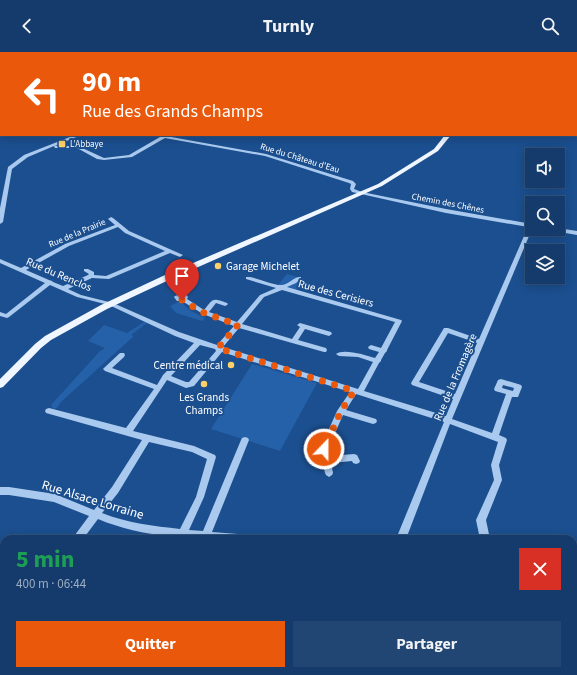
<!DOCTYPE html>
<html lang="fr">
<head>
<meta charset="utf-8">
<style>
  body { margin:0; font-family:"Source Sans 3",sans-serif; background:#214673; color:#f1f3f6; height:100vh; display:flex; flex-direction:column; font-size:15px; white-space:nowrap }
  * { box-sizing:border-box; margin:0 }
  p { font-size:13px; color:#9dadc1 }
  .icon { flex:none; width:22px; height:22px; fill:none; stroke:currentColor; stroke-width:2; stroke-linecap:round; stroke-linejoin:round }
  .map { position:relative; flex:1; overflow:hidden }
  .side { position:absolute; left:0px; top:483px; width:577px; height:140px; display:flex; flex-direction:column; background:#143b6b; border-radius:12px 12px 0 0; box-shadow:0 2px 10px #0003,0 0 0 1px #33557e }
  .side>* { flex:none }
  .hud { position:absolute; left:0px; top:0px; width:577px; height:84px; box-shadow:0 2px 10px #0003,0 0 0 1px #33557e; background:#ea580c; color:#fff; overflow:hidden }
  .tools { position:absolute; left:525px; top:96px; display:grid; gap:8px }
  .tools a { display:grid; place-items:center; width:40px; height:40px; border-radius:0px; background:#143b6b; box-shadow:0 2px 10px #0003,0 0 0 1px #33557e; font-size:20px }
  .pin { position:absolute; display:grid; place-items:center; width:34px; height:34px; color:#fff; margin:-41px -17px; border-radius:50% 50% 50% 0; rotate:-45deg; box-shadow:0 0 4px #0007 }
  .pin .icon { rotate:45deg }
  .me { position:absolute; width:44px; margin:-22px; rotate:22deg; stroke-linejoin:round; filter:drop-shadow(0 0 3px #0008) }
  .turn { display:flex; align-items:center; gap:14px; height:84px; padding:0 16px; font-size:18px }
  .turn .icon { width:52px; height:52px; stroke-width:2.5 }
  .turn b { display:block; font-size:28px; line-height:34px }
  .round { display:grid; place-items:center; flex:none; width:42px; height:42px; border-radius:0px; background:#214673 }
  .headline { display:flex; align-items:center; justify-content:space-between; height:68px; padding:0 16px }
  h1 { font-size:24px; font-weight:700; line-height:30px; color:#1e9e55 }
  .action { display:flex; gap:8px; margin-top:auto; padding:8px 16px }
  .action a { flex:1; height:46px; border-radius:0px; background:#ea580c; color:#fff; font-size:16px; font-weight:700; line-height:46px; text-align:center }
  .action a+a { background:#214673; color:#f1f3f6 }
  header { display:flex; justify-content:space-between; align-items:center; height:52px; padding:0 16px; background:#143b6b; font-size:18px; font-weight:700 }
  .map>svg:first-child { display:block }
  .green { fill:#2461a8 }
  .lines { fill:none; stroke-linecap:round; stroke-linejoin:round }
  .minor { fill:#a9c9ee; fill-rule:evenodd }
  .major { fill:#f0f6ff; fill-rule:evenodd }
  .route { stroke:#ea580c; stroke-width:7; stroke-dasharray:0 12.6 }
  .poi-dot { fill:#ffd166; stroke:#1b4f8f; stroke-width:1.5 }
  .labels { text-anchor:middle; stroke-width:4; stroke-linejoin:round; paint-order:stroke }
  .far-poi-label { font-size:9px; fill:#fff; stroke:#1b4f8f; text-anchor:start }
  .far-street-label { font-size:9px; fill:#fff; stroke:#1b4f8f }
  .poi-label { font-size:11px; fill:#fff; stroke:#1b4f8f; text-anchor:start }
  .street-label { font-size:11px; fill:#fff; stroke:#1b4f8f }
  .near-street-label { font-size:13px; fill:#fff; stroke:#1b4f8f }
</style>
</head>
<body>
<header><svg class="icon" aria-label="back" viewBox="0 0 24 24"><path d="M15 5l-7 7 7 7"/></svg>Turnly<svg class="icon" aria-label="search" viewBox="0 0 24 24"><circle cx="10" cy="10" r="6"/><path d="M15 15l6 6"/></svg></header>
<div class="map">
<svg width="577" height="623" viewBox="0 0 577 623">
  <rect width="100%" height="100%" fill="#1b4f8f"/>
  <!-- green -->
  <path class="green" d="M287 222 305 227 295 239 278 233Z
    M178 250 182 251 191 259 205 266 202 269 176 261 170 254Z
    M144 270 147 271 131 283 134 284 61 350 57 356 53 357 51 353 99 300 105 296 88 289 104 273 127 281Z
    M252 312 317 331 280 399 211 377Z"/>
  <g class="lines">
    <!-- minor -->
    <path class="minor" d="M352 0H354L355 1H351Z
      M455 0H457L458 1H454Z
      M0 6H1V8H0Z
      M0 17H1V19H0Z
      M576 21H577V23H576Z
      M576 27H577V29H576Z
      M576 48H577V50H576Z
      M0 56H1V58H0Z
      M75 83H81L55 94H78L104 106 129 103 160 85 151 83H160L266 102 353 129 356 132 354 137 362 140 446 157 532 172V177L452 367 492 381 506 342 495 339 494 337 498 328 501 327 518 332 521 333 522 335 518 345H512L499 383 506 386 507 388 499 413 502 428 486 468 490 487H480L476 468 494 428 491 413 498 390 450 372 406 487H396L444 370 356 342 346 358 376 367 377 369 376 371 373 372 343 363 328 397 330 404 354 402 357 403 360 409 359 411 356 412 353 411 352 409 331 411 333 421 332 423 329 425 326 423 325 421 320 397 337 359 350 340 222 300 194 334 186 336 167 328 133 379 194 394 215 403 216 405 204 445 189 478 203 479 241 388 242 386 245 385 248 386 249 388 212 480 251 483 254 484 256 487C202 487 148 488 98 467L83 487H72L89 464 54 450 9 443H0V435H9L55 442 94 458 112 435 142 388 46 361 45 359 46 357 49 356 126 376 154 337 105 319 103 317 105 315 120 301H124L125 303 124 305 112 316 157 333 163 323 194 291 175 284 109 253 77 245 50 233 9 265 7 266 0 264V260L6 262 45 231 0 211V207L21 216 65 192 115 173 108 167 111 165 113 166 129 179 183 203 180 205 170 201 109 227 92 226 68 237 81 243 113 251 179 280 217 293 234 274 203 262 182 249H177L174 245 175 244 184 241 186 242 188 245 187 247 204 258C214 246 212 246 227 251L228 252 227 253 225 254 216 251 209 260 237 270 260 243 276 236 246 227V225H250C256 226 277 234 281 233 289 233 294 224 301 225V227L296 231 287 235 401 268 402 269 387 298V299L385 301 381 308V309L379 311 364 339 446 364 453 347 412 333 411 331 444 276H448L479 287 528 175 446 161 361 142 352 140 350 137 351 132 349 131 265 104 165 86 132 105 104 108 97 107 77 96H55L54 94 28 105 12 117 3 170 0 172V156L8 115 24 103ZM118 175 125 181 165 199 106 224 94 223V220L88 217H84V219L89 222 88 223 63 234 53 230 52 229 49 228 26 218 69 194ZM282 238 395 270 381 296 371 293 368 295 369 297 379 300 375 306C366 303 343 296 336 302L339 304 358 305 373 310 358 337 223 295 239 276 324 300H326L327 298 326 296 298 288 305 277 329 284 332 282 331 280 300 271 297 273 300 275 292 287 242 272 264 245ZM448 281 477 291 455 342 419 330ZM200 293 215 297 216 299 189 330H186L171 324ZM503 333 514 336 513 339 502 336ZM149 390 192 400 207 407 196 445 180 477C154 474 127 471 102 461L118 441Z
      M558 176 577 179V183L554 179 551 177H558Z
      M573 500H577V508H573Z
      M0 536H4V546H0Z
      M4 593V608L0 609V595Z
      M71 619H81V623H69Z
      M138 619H148V623H136Z
      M211 619H267L266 623H209Z
      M268 619H278L279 623H267Z
      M390 619H400L402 623H390Z
      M442 619H452L454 623H442Z
      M528 619H538L540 623H528Z"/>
    <!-- major -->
    <path class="major" d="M445 83H451L438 99 382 134 171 227 107 257 51 288 41 296 3 335 0 336V327L35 292 45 284 101 253 165 223 378 132 434 97Z"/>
  </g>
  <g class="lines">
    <!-- route -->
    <path class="route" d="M182 248 202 260 238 273 218 296 354 339 341 359 324 397"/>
  </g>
  <!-- markers -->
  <g class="poi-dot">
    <rect x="58" y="88" width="8" height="8" rx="2"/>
    <circle cx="218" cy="214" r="4"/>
    <circle cx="231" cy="313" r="4"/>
    <circle cx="204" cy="332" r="4"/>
  </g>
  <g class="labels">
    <!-- far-poi labels -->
    <g class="far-poi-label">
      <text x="70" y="95">L'Abbaye</text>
    </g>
    <!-- far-street labels -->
    <g class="far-street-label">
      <text transform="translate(300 106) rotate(17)" y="3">Rue du Château d'Eau</text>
      <text transform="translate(448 151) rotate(11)" y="3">Chemin des Chênes</text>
      <text transform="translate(77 181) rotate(-23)" y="3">Rue de la Prairie</text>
    </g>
    <!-- poi labels -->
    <g class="poi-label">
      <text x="226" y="218">Garage Michelet</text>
      <text x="223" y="317" text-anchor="end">Centre médical</text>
      <text x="204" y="349" text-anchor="middle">Les Grands<tspan x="204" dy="13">Champs</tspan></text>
    </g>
    <!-- street labels -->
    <g class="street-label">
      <text transform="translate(59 222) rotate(23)" y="4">Rue du Renclos</text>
      <text transform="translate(336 241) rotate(15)" y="4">Rue des Cerisiers</text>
      <text transform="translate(455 325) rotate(-67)" y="4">Rue de la Fromagère</text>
    </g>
    <!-- near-street labels -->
    <g class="near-street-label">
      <text transform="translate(93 447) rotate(17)" y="5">Rue Alsace Lorraine</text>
    </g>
  </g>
</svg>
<div class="tools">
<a><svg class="icon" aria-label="sound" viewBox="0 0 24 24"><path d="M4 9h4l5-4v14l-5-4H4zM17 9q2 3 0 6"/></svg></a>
<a><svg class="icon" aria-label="search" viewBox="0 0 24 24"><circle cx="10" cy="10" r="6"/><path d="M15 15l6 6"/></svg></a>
<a><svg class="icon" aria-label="layers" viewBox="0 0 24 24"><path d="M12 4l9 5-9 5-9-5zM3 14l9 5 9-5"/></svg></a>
</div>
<div class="pin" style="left:182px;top:248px;background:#d93025"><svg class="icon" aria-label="arrive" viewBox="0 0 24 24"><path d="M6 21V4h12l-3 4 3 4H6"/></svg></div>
<svg class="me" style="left:324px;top:397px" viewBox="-20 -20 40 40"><circle r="17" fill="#ea580c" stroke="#fff" stroke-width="3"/><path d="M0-11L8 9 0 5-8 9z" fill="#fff"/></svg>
<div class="hud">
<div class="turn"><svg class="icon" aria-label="left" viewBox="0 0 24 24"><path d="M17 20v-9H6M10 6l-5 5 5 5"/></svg><div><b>90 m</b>Rue des Grands Champs</div></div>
</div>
<section class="side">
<div class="headline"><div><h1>5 min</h1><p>400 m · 06:44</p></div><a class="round" style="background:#d93025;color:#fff"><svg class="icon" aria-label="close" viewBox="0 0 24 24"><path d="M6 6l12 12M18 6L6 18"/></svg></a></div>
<div class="action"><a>Quitter</a><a>Partager</a></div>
</section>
</div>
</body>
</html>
